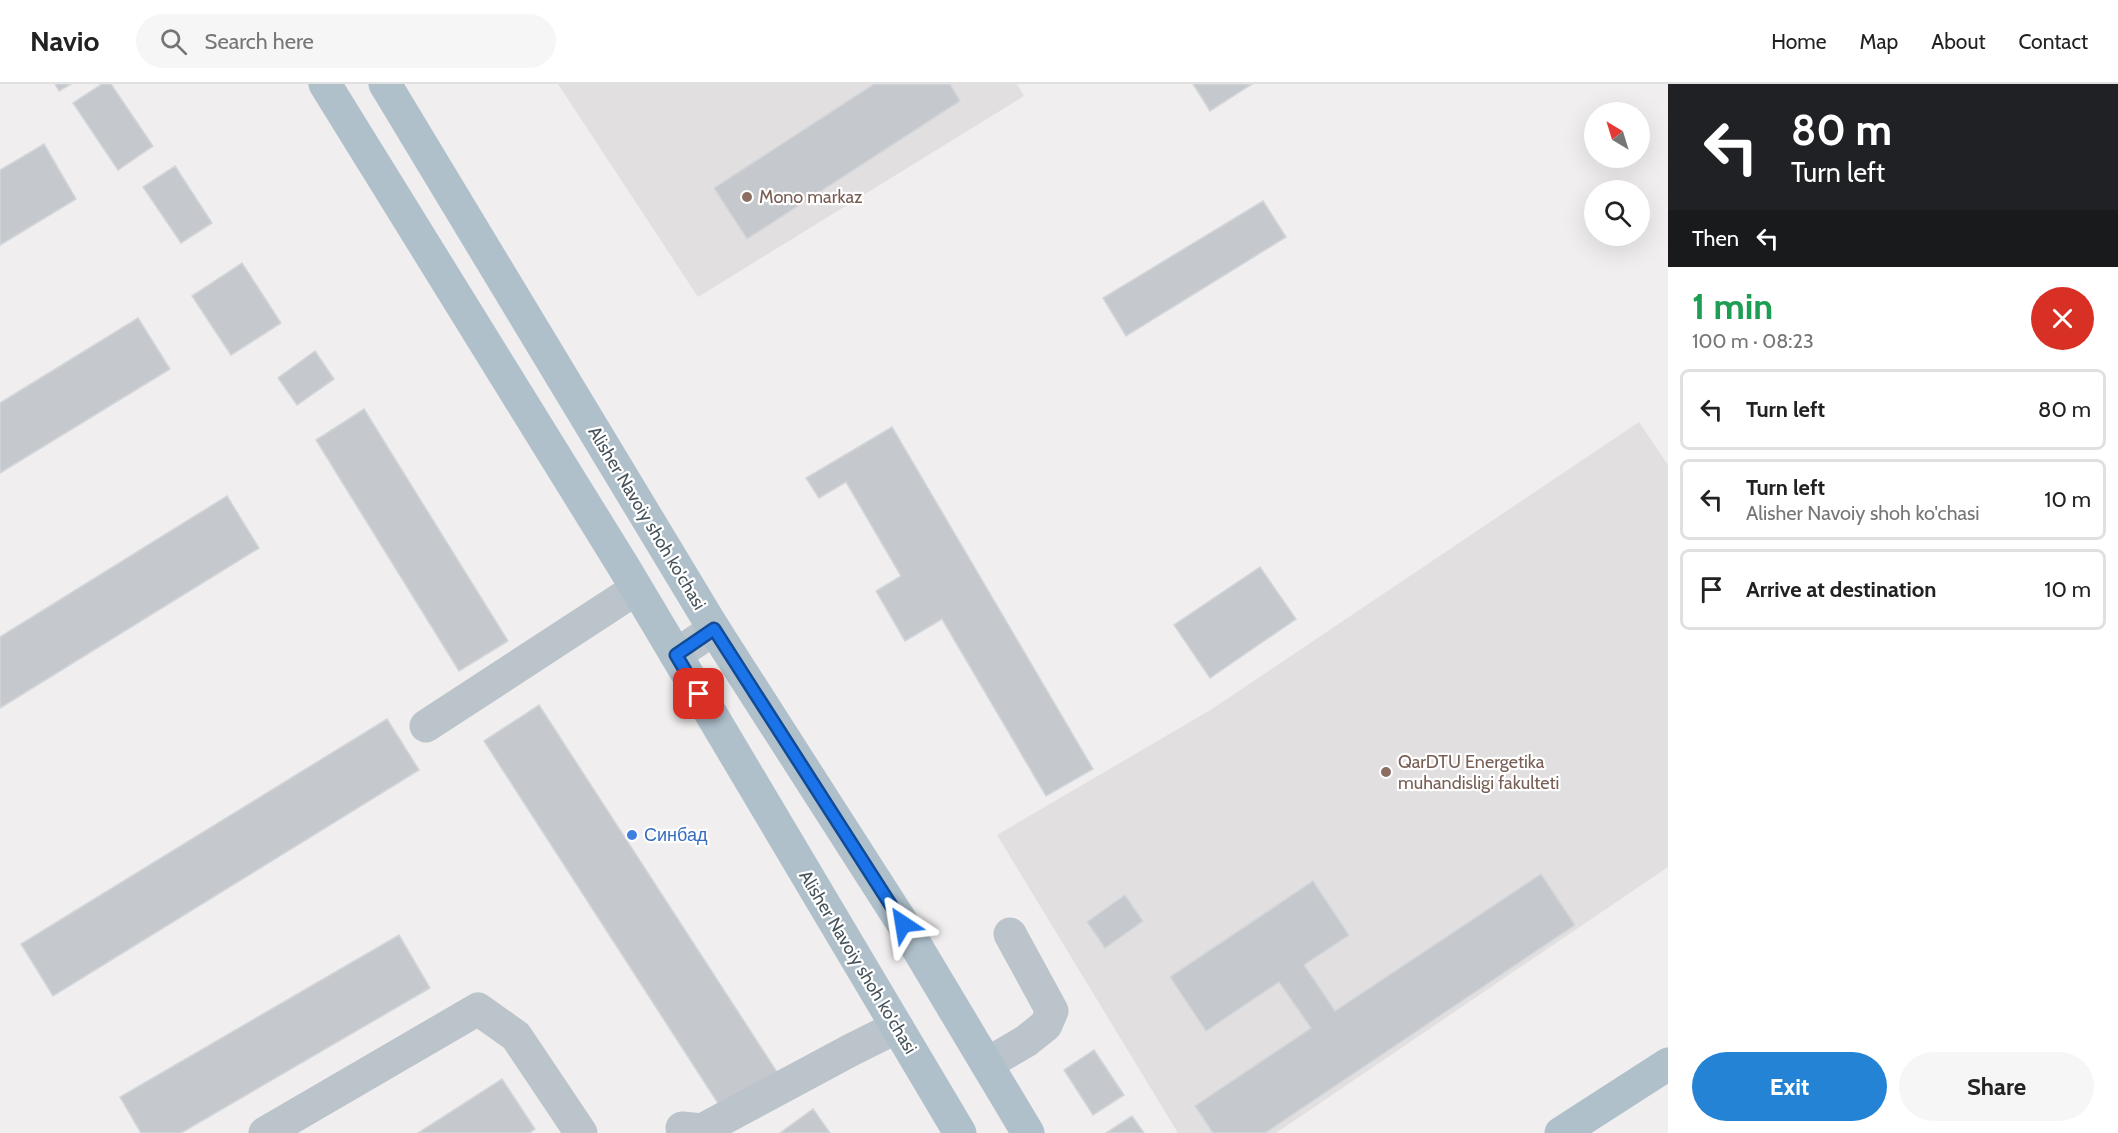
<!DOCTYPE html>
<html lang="en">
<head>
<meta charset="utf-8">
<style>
  body { margin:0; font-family:Cabin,sans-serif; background:#f6f6f6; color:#222; height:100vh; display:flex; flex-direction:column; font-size:22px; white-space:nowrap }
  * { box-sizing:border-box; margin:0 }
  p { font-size:20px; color:#767676 }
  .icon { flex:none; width:33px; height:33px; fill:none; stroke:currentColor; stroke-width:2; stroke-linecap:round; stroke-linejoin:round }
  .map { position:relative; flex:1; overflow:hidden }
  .sheet { display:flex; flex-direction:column; background:#fff; width:450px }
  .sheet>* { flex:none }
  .guide { background:#202124; color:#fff; overflow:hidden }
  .needle { width:39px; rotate:322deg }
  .tools { position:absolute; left:1584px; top:18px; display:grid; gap:12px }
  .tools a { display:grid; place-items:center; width:66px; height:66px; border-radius:50%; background:#fff; box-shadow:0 6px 24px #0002; font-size:30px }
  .pin { position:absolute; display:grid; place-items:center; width:51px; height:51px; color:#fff; margin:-26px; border-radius:12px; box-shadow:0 3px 9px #0006 }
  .me { position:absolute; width:66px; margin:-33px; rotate:327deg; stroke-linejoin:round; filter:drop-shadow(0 0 4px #0008) }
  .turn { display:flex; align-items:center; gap:21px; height:126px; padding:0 24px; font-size:27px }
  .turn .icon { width:78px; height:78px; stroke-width:2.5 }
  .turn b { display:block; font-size:42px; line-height:51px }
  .then { display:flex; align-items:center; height:57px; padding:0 24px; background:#0003; gap:12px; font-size:22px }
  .round { display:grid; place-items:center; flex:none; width:63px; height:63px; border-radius:32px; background:#f6f6f6 }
  .overview { display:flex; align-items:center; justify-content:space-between; height:102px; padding:0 24px }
  h1 { font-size:36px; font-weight:800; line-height:45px; color:#1e9e55 }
  .cta { display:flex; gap:12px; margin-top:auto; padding:12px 24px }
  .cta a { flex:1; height:69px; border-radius:36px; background:#2483d4; color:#fff; font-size:24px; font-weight:800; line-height:69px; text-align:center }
  .cta a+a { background:#f6f6f6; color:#222 }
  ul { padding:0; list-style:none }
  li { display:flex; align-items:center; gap:18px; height:81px; margin:0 12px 9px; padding:0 12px; border:3px solid #e0e0e0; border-radius:9px }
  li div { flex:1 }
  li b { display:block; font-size:22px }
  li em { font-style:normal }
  header { display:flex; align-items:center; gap:36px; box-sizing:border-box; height:84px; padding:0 30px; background:#fff; border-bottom:2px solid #e0e0e0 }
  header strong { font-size:28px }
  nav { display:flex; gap:33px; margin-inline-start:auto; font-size:21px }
  .search { width:420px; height:54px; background:#f6f6f6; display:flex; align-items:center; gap:15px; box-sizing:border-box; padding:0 21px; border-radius:33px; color:#767676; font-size:22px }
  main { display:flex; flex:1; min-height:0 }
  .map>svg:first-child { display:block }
  .education { fill:#e1dfdf }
  .building { fill:#c5c9cd; stroke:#d2d5d9; stroke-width:1.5 }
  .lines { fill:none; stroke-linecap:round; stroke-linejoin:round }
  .minor { stroke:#bac4ca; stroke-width:33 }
  .major { stroke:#afc0cb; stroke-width:33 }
  .route-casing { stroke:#114b97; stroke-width:15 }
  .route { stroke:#1a73e8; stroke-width:10 }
  .education-dot { fill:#8d6e63; stroke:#fff; stroke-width:2 }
  .shop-dot { fill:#3f7fe0; stroke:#fff; stroke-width:2 }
  .labels { text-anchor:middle; stroke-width:4.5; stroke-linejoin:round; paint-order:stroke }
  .education-label { font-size:18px; fill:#785e54; stroke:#fff; text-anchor:start }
  .street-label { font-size:18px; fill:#47535a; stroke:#fff }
  .shop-label { font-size:18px; fill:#366cbe; stroke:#fff; text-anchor:start }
</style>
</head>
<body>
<header>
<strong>Navio</strong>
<div class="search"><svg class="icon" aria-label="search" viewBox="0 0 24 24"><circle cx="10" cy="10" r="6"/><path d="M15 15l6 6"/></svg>Search here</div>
<nav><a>Home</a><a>Map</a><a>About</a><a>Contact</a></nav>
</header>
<main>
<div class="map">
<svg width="1668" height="1049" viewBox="0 0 1668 1049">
  <rect width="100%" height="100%" fill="#f0eeee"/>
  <!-- education -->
  <path class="education" d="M558 0H1017L1024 12 698 213Z
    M1639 338 1668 381V783L1276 1049H1178L997 751 1212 625Z"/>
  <!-- building -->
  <path class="building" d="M55 0H71L59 7Z
    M102 0H111L153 62 118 86 73 19Z
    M874 0H950L960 17 747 155 714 104Z
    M1193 0H1252L1210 27Z
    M44 60 76 115 0 161V86Z
    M175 82 212 139 181 159 143 103Z
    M1263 117 1286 153 1126 252 1103 214Z
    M242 179 281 239 231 271 192 212Z
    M138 234 170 285 0 389V319Z
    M315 267 334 295 297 321 278 294Z
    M364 325 508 557 459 587 316 356Z
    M892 343 1093 685 1046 712 942 535 905 557 876 507 901 492 846 398 819 414 806 394Z
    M227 412 259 464 0 624V553Z
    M1260 483 1296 535 1210 594 1174 541Z
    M539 621 777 988 721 1024 484 657Z
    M387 635 419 686 53 912 21 860Z
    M1541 790 1575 841 1265 1049H1213L1195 1022 1311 944 1279 898 1206 947 1170 893 1313 797 1349 851 1304 881 1335 927Z
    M1125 811 1143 837 1105 864 1087 838Z
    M399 851 430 904 181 1049H141L120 1013Z
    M1094 966 1124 1011 1093 1031 1064 986Z
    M502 995 535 1045 529 1049H418Z
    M813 1025 830 1049H780Z
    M1132 1032 1144 1049H1106Z"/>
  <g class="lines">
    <!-- minor -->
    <path class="minor" d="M676 571 714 545
      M426 642 636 505
      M987 980 1026 957 1046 941 1052 927 1010 850
      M682 1044 702 1046 851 966 897 943
      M265 1049 478 925 516 952 581 1049"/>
    <!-- major -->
    <path class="major" d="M325 0 625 485 960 1049
      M385 0 714 545 903 840 1028 1049
      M1561 1049 1668 980"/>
  </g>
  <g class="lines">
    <!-- route casing -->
    <g class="route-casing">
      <path id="route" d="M699 610 676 571 714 545 903 840"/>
    </g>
    <!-- route -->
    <use href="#route" class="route"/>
  </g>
  <!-- markers -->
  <g class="education-dot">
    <circle cx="747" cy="113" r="6"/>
    <circle cx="1386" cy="688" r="6"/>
  </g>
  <circle class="shop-dot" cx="632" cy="751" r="6"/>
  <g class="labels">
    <!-- education labels -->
    <g class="education-label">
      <text x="759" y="119">Mono markaz</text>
      <text x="1398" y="684">QarDTU Energetika<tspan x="1398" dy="21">muhandisligi fakulteti</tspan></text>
    </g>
    <!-- street labels -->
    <g class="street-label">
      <text transform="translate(647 434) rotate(59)" y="6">Alisher Navoiy shoh ko'chasi</text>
      <text transform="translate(858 878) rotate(59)" y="6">Alisher Navoiy shoh ko'chasi</text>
    </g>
    <!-- shop labels -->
    <g class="shop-label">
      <text x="644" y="757">Синбад</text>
    </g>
  </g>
</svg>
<div class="tools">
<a><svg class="needle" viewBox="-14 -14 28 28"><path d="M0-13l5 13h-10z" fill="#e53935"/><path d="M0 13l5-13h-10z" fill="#767676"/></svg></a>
<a><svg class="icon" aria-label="search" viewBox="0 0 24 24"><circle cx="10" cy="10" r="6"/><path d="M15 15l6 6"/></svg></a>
</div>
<div class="pin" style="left:699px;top:610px;background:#d93025"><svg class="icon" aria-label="arrive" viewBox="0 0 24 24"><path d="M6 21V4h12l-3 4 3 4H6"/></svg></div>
<svg class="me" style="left:903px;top:840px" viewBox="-20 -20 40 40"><path d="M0-17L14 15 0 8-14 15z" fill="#1a73e8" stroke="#fff" stroke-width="4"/></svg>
</div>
<section class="sheet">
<div class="guide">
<div class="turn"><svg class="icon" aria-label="left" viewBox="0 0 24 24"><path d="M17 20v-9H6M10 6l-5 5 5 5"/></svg><div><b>80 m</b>Turn left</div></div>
<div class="then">Then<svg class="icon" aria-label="left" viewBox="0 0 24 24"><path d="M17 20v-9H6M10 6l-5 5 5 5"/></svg></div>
</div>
<div class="overview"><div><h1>1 min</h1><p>100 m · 08:23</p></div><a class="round" style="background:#d93025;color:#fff"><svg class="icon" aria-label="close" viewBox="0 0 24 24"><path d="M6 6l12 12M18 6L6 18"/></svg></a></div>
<ul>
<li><svg class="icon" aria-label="left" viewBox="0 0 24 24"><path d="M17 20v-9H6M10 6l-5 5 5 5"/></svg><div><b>Turn left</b></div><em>80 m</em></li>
<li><svg class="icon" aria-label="left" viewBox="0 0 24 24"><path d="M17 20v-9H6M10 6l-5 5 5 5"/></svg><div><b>Turn left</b><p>Alisher Navoiy shoh ko'chasi</p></div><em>10 m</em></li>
<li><svg class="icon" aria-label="arrive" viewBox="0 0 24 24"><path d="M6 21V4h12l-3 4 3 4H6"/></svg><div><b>Arrive at destination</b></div><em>10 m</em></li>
</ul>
<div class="cta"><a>Exit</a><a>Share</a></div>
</section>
</main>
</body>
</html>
